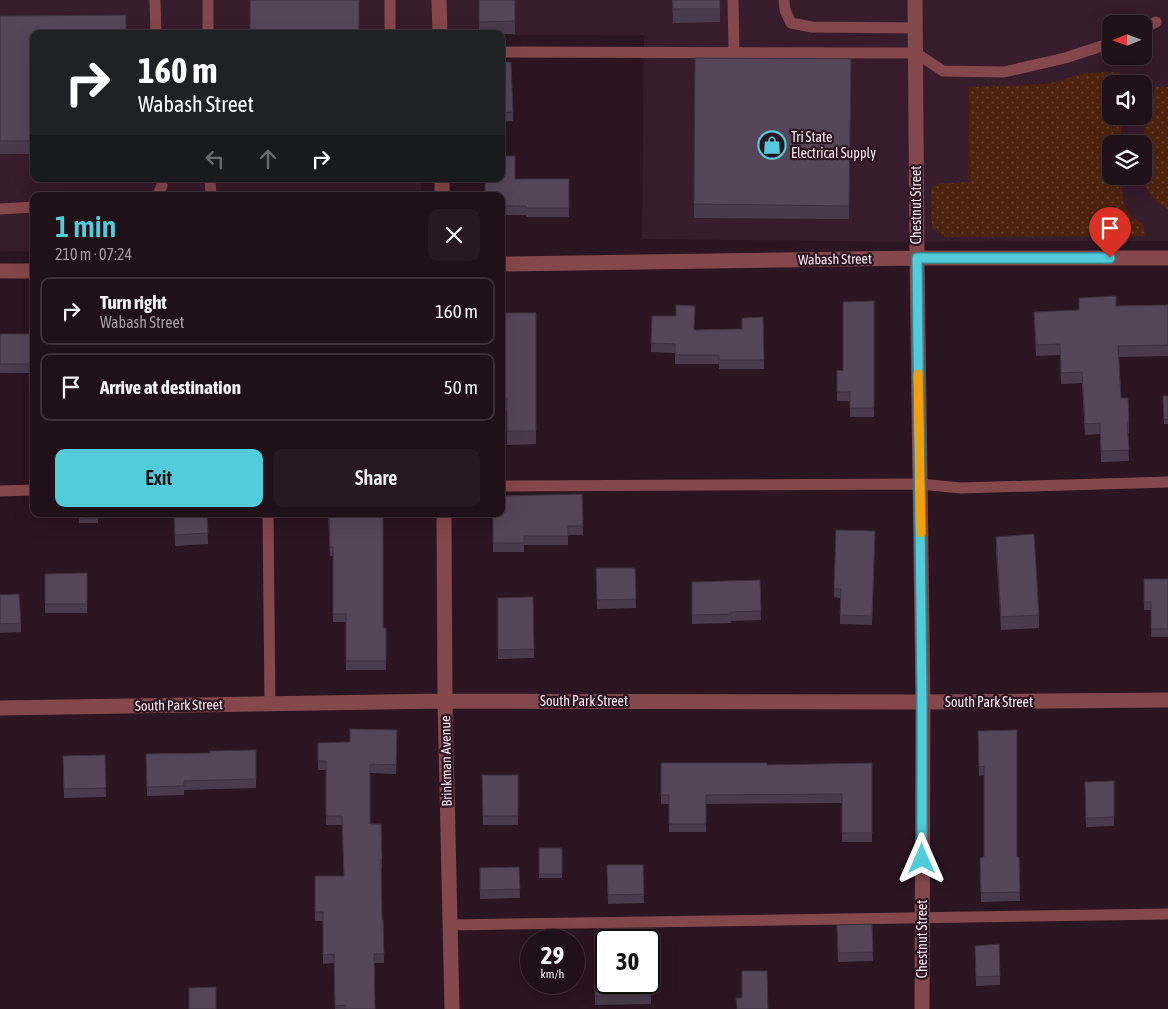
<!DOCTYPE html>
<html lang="en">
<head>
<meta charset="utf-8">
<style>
  :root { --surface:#201018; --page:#281921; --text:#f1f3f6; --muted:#a29da2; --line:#3d3037; --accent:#52cbda }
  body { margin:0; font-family:"Asap Condensed",sans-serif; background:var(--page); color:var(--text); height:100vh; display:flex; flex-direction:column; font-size:19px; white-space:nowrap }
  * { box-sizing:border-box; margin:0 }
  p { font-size:16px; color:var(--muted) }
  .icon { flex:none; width:28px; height:28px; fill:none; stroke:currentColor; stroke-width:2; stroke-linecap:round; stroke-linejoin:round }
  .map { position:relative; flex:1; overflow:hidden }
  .details { position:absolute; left:30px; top:192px; width:475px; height:325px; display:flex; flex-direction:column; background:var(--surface); border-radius:10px; box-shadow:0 5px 20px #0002,0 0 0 1px var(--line) }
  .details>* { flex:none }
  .hud { position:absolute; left:30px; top:30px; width:475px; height:152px; border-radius:10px; box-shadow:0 5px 20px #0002,0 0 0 1px var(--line); background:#202124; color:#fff; overflow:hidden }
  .needle { width:32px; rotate:269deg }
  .fabs { position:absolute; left:1102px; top:15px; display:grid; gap:10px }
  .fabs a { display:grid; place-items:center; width:50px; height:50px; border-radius:10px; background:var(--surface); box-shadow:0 5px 20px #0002,0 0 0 1px var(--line); font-size:25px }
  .speed { position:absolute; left:520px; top:929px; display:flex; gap:10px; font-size:25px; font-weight:700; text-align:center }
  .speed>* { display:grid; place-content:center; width:65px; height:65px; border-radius:50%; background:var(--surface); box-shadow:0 5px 20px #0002,0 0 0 1px var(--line); line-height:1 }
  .speed small { font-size:12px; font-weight:400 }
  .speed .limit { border:2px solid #111; border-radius:8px; background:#fff; color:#111 }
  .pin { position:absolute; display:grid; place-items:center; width:42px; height:42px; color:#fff; margin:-51px -21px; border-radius:50% 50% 50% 0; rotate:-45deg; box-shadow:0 0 5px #0007 }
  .pin .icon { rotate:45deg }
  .me { position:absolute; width:55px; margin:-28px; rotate:0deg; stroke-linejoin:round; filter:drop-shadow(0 0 4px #0008) }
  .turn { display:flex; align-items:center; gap:18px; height:105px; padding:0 25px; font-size:22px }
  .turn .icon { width:65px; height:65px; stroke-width:2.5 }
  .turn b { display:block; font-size:35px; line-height:42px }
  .lanes { display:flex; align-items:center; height:48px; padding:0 25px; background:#0003; justify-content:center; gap:25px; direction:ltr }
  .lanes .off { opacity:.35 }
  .round { display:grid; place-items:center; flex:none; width:52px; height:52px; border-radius:10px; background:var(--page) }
  .headline { display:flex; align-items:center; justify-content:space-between; height:85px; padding:0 25px }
  h1 { font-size:30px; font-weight:600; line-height:38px; color:var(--accent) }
  .primary-button { display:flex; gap:10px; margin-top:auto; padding:10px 25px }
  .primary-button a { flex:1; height:58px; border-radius:10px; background:var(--accent); color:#111; font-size:20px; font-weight:600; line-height:58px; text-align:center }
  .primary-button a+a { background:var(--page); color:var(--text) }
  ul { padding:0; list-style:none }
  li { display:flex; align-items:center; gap:15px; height:68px; margin:0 10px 8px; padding:0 15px; border:2px solid var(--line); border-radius:10px }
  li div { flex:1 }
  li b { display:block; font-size:19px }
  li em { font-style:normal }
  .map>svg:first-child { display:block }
  .built { fill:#371c2b; fill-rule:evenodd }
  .grass { fill:url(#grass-dots) }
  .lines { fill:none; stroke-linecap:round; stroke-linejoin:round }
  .lane { stroke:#84474b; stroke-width:11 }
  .street { stroke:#84474b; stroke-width:15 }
  .wall { fill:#493b4d }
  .building { fill:#554559; stroke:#3c303e }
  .route-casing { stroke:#35848e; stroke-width:12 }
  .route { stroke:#52cbda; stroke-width:9 }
  .slow { stroke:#f59e0b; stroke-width:9 }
  .labels { text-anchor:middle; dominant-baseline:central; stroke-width:4.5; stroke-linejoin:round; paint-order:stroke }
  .poi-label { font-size:14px; fill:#f9eaf1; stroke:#2a1520; text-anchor:start }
  .street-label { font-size:14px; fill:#f9eaf1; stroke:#2a1520 }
</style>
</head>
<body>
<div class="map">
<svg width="1168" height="1009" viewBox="0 0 1168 1009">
  <defs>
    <pattern id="grass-dots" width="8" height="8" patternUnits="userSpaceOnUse" patternTransform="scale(1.25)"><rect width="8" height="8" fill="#4e230d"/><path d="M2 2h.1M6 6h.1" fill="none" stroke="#684331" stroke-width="1.8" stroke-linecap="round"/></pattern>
  </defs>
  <rect width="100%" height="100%" fill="#2a1520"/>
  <path class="built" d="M0 0H1168V241L905 242 642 239 644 35 34 34V179H421V196H34V252L0 251ZM1111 24H1144V56H1111ZM1111 84H1144V116H1111ZM1111 144H1144V176H1111Z"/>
  <path class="grass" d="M1120 72V84H1111V116H1121V144H1111V176H1122C1122 199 1121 212 1143 224L1145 236 946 237 933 229 931 216V189L935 184 970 182 969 87 1048 84 1085 73Z
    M1155 87H1168V209C1154 202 1146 192 1143 176H1144V131Z"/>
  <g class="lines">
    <path class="lane" d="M155 0 156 34
      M208 0V34
      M390 0V34
      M733 0 734 52
      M784 0 785 10 791 23 812 27 916 28
      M1144 28 1156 22
      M501 52 916 53 943 71 1004 72 1065 58 1111 43
      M210 179 211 196
      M157 196 162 186V179
      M0 209 34 207
      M501 486 920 484 961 488 1168 482
      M0 491 34 490
      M268 514 270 704
      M450 925 1168 914"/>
    <path class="street" d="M439 0 440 34
      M915 0 917 258 923 702 922 1009
      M442 179V196
      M501 264 917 258H1168
      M0 271H34
      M444 514 445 701 452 1009
      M0 708 445 701 923 702 1168 700"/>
  </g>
  <path class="wall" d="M479 0H515V34H479Z
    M672 0H720V22L673 23Z
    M0 16 34 34V154H0Z
    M695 58 851 59 849 219 694 218Z
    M501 62 513 112V121L501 122Z
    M515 179H569V217H526V215H501V196Z
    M1079 298 1116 306 1168 305V356L1119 357 1121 398 1129 422V433H1128L1129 461 1101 462 1100 434 1085 435 1082 383 1061 384 1060 355 1036 356 1034 312 1079 310Z
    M874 301V417H850V401H837V370L843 371Z
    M501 313H536V444L507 445V411H501Z
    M652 316 695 330 742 329 763 317 764 369H719V364H675V353L651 352Z
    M0 334H30L31 373H0Z
    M29 375H34V424H30Z
    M1163 396H1168V424H1164Z
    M582 494 583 535H568V545H524V552H493V514Z
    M79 514H98V523H79Z
    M174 514H207L208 544 175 546Z
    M328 514 383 628H386V670H346V622H333V556H330Z
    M836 530 875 540 872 625 840 624V598L834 597Z
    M996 537 1039 615V628L1001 630 996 550Z
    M596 568H635L636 608 597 609Z
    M87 573V613H45V574Z
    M1144 579H1168V637H1151V610H1144Z
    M760 580 761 620 731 621V623L692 624V582Z
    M0 595 21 623V632L0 633Z
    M533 597 534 658 498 659V598Z
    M397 730 396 774 370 773V824L382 859V868H381L382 920H383L384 963H374L375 1009H335L334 963 323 964V921H315V876H344L342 825H326V770H318V743L350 742Z
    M978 731 1017 857H1019L1020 901 981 902 980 858 984 857V775L979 776Z
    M256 750V788L184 790V795L147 796 146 754 210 753Z
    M105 755 106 797 64 798 63 756Z
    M661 763 767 765 872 763V842H842V803L706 804V832H669V804H661Z
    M482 775H518V825H483Z
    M1085 782 1114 817V826L1086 827Z
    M539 848H562V878H539Z
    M607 865H643L644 903 608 904Z
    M519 867 520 898 480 899V868Z
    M872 924 873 961 838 962 837 925Z
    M975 946 1000 976V985L976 986Z
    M651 950V1004L595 1005V951Z"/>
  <path class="building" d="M250 0H359V34H250Z
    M479 0H515V21L479 22Z
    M673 0H720V9H673Z
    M126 15V34H34V141H0V16Z
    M695 58 851 59 849 206 694 204Z
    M501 62H511L513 112 501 113Z
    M501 156H515V179H569V208H526V206H501V196H485V179H501Z
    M1116 296V306L1168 305V345L1118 346 1121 398H1128L1129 422H1127L1129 450 1101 451 1100 423 1085 424 1082 372 1061 373 1060 344 1036 345 1034 312 1079 310V298Z
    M874 301V408H850V392H837V370L843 371V302Z
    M676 305 695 306 694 330 742 329V318L763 317 764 360H719V355H675V344L651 343 652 316H676Z
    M501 313H536V431H507V398H501Z
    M0 334H30L31 364H0Z
    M29 375H34V415H30Z
    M1163 396H1168V419L1164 420Z
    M582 494 583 526H568V536H524V543H493V514H501V496Z
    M79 514H98V518L79 519Z
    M174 514H207L208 533 175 535Z
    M329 514H383V628H386V661H346V614H333V547H330Z
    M836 530 875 531 872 616 840 615 841 589H834Z
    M1034 534 1039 615 1001 617 996 537Z
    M596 568H635L636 599 597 600Z
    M87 573V604H45V574Z
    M1144 579H1168V629H1151V602H1144Z
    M760 580 761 611 731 612V614L692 615V582Z
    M19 594 21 623 0 624V595Z
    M533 597 534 649 498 650V598Z
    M350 729 397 730 396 765 370 764V824H381L382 859H381L382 920H383L384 954H374L375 1009H345V1005L335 1006 334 954 323 955V912H315V876H344L342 816H326V761H318V743L350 742Z
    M1017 730V857H1019L1020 892 981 893 980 858 984 857V766L979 767 978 731Z
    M256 750V779L184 781V786L147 787 146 754 210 753V751Z
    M105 755 106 788 64 789 63 756Z
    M661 763H767V765L872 763V833H842V794L706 795V824H669V795H661Z
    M482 775H518V816H483Z
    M1114 781V817L1086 818 1085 782Z
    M539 848H562V874H539Z
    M607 865H643L644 894 608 895Z
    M519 867 520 889 480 890V868Z
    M872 924 873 952 838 953 837 925Z
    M999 944 1000 976 976 977 975 946Z
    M649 950H651V996H595V951H606V982H649Z
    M742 971H767L768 1009H737L736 998H742Z
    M216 987V1009H189V988Z"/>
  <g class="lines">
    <g class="route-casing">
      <path id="route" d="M922 859V702L917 258H1110"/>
    </g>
    <use href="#route" class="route"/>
    <path class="slow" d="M918 374 921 533"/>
  </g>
  <defs>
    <g id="shop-ring" transform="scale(1.4375)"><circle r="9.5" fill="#2a1520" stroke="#52cbda" stroke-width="1.5"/><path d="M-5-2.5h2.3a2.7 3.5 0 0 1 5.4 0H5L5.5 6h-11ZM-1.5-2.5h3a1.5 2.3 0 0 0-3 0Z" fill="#52cbda"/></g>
  </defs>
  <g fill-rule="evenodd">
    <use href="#shop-ring" x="772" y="145"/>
  </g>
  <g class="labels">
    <g class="poi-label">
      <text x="791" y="137">Tri State<tspan x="791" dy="16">Electrical Supply</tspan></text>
    </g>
    <g class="street-label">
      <text transform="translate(916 205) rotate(-90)">Chestnut Street</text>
      <text transform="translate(835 259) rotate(-1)">Wabash Street</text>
      <text x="584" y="701">South Park Street</text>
      <text x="989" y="702">South Park Street</text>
      <text transform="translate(179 705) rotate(-1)">South Park Street</text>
      <text transform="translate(446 761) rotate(-91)">Brinkman Avenue</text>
      <text transform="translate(922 939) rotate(-90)">Chestnut Street</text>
    </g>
  </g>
</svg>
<div class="fabs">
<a><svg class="needle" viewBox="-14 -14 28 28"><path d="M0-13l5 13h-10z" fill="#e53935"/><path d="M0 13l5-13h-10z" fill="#a29da2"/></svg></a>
<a><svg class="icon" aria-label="sound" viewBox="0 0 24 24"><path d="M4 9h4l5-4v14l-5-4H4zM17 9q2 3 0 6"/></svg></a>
<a><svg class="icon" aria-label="layers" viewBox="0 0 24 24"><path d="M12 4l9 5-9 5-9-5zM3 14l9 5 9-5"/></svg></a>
</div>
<div class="speed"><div>29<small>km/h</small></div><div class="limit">30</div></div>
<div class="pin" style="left:1110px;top:258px;background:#d93025"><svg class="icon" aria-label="arrive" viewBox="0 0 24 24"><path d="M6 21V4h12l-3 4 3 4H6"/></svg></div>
<svg class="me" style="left:922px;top:859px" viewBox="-20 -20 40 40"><path d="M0-17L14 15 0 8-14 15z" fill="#52cbda" stroke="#fff" stroke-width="4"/></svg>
<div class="hud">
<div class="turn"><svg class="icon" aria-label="right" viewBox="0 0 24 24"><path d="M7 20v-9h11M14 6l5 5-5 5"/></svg><div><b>160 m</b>Wabash Street</div></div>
<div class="lanes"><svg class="icon off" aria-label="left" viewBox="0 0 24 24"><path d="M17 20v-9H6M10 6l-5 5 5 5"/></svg><svg class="icon off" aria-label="ahead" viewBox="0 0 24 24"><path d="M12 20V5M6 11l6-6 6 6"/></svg><svg class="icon" aria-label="right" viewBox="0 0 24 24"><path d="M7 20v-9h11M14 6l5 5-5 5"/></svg></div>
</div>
<section class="details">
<div class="headline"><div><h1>1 min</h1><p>210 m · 07:24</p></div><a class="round"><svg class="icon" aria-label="close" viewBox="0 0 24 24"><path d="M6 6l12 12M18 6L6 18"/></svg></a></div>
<ul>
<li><svg class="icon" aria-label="right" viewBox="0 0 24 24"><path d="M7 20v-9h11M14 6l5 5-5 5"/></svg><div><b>Turn right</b><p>Wabash Street</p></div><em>160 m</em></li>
<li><svg class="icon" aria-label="arrive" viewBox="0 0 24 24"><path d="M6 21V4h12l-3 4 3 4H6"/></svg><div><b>Arrive at destination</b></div><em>50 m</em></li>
</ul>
<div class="primary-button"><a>Exit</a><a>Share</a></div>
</section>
</div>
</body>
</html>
